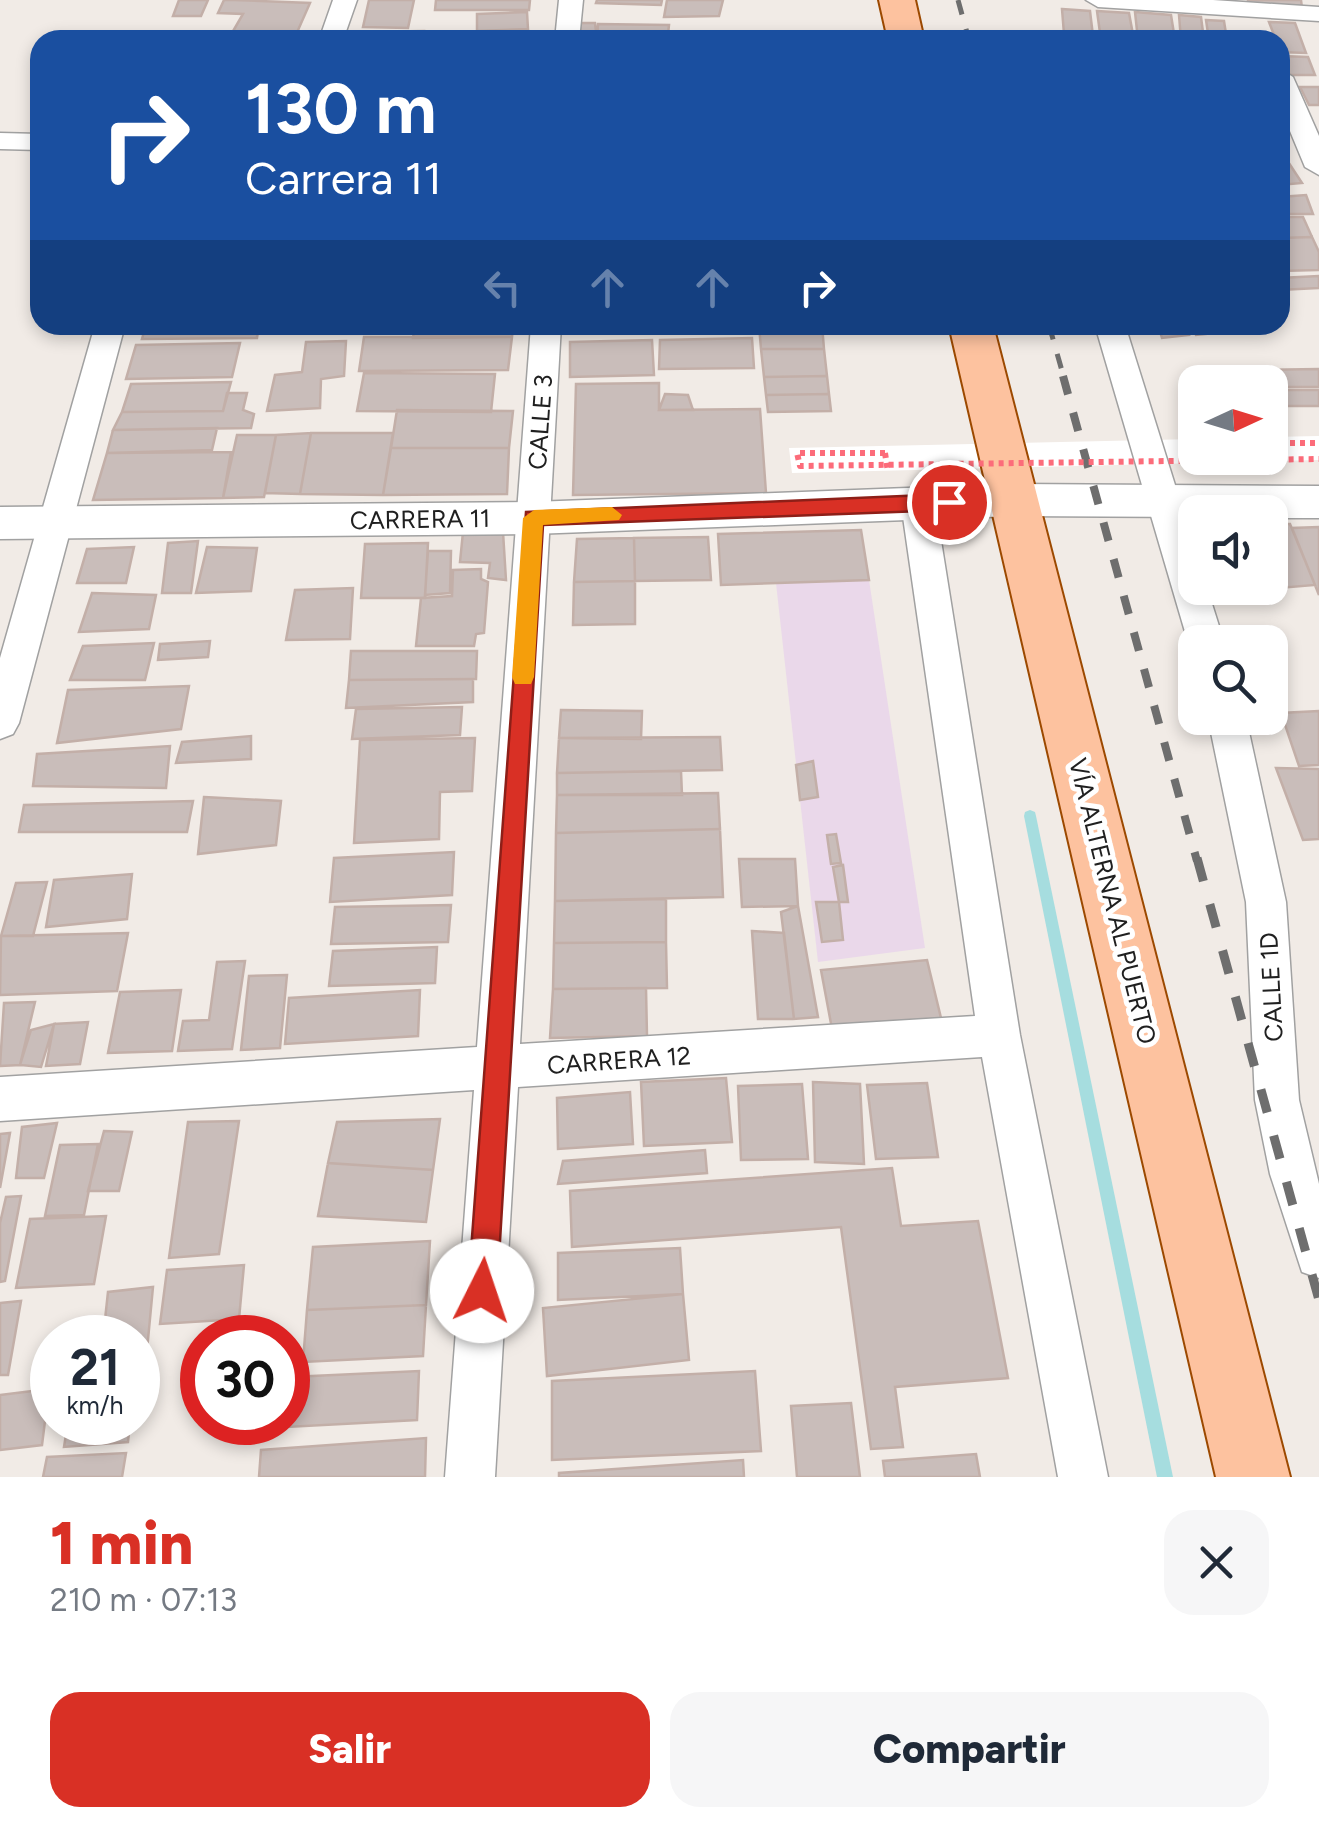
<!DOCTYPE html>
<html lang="es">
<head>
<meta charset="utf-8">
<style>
  :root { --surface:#fff; --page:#f6f6f7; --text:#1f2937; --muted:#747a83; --accent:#d93025 }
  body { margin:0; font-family:Figtree,sans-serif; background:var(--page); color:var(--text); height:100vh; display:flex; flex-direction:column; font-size:38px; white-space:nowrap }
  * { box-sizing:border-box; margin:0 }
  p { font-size:32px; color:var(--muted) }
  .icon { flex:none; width:55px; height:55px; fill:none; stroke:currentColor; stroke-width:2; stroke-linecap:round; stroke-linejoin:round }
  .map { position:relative; height:1477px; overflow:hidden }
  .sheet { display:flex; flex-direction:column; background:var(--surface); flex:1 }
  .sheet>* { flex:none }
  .guide { position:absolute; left:30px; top:30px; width:1260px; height:305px; border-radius:30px; box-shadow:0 5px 15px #0003; background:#1a4fa0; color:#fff; overflow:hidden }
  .needle { width:65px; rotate:86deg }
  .tools { position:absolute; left:1178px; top:365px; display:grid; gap:20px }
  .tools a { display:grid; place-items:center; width:110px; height:110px; border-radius:20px; background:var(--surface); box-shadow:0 5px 15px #0003; font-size:50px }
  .speed { position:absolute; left:30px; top:1315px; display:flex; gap:20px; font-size:50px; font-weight:700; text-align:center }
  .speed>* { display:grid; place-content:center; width:130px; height:130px; border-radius:50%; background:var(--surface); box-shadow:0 5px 15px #0003; line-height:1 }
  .speed small { font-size:25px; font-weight:400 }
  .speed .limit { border:15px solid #d22; background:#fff; color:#111 }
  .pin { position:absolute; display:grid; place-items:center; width:85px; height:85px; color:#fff; margin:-42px; border:5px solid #fff; border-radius:50%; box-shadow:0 2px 10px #0007 }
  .me { position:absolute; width:110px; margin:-55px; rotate:4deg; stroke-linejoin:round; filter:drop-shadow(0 0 8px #0008) }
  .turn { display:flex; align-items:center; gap:35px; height:210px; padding:0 50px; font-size:45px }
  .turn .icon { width:130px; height:130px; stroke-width:2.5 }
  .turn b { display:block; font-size:70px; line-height:85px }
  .lanes { display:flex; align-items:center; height:95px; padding:0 50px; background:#0003; justify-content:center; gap:50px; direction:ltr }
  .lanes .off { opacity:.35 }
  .round { display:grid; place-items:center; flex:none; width:105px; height:105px; border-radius:30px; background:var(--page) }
  .overview { display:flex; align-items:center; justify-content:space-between; height:170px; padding:0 50px }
  h1 { font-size:60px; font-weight:800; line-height:75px; color:var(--accent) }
  .cta { display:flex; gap:20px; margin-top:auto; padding:20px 50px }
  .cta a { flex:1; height:115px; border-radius:30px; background:var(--accent); color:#fff; font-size:40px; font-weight:800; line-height:115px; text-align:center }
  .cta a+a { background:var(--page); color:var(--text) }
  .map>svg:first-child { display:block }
  .industrial { fill:#ead8ea }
  .pier { fill:#fff }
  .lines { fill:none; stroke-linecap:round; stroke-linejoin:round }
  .stream { fill:#a6dddf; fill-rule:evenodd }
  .building { fill:#c9bdba; stroke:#c3afa8; stroke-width:2.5 }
  .minor-casing { stroke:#a1a1a1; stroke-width:3 }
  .tertiary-casing { stroke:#a1a1a1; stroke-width:3 }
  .primary-casing { stroke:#9c4900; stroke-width:4 }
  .path { stroke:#fc6c7a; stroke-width:6; stroke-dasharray:5 5; stroke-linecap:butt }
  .minor { fill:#fff; fill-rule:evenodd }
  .tertiary { fill:#fff; fill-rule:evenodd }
  .primary { fill:#fdc29f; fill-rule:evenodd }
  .rail-far2 { stroke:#6e6e6e; stroke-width:5; stroke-dasharray:15 15; stroke-linecap:butt }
  .rail-far1 { stroke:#6e6e6e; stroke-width:8; stroke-dasharray:19 19; stroke-linecap:butt }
  .rail { stroke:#6e6e6e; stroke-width:9; stroke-dasharray:24 24; stroke-linecap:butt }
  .path-bridge { stroke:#fc6c7a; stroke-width:6; stroke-dasharray:5 5; stroke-linecap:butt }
  .route { fill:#d93025; stroke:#8d1f18; stroke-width:2.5 }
  .slow { fill:#f59e0b }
  .labels { text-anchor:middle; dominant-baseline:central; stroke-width:10; stroke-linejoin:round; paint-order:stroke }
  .street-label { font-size:25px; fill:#202020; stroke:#fff }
</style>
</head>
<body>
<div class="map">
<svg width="1319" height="1477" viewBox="0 0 1319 1477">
  <rect width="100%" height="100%" fill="#f1ebe6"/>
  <path class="industrial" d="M869 580 925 948 818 962 776 583Z"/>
  <path class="pier" d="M1319 436V460L792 473 789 448 1195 439V458H1270V437Z"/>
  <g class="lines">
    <path class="stream" d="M1030 810 1035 812 1036 816 1173 1477H1157L1024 816 1025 812Z"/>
  </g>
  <path class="building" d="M179 0H208L201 16H173Z
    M224 0H234L310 3 295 37 232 33 243 14 218 13Z
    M369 0H414L408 28 363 27Z
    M436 0H530L529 10H435Z
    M597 0H662L661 5 596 3Z
    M667 0H723L719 16 664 17Z
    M1248 0H1301L1302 8 1248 3Z
    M1062 9 1090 11 1093 36 1064 34Z
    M1097 11 1129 13 1134 40H1101Z
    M527 12 528 29 477 31V14Z
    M1135 12 1171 15 1175 40H1138Z
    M1179 15 1201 17 1204 40H1181Z
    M1206 20 1224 21 1227 40H1209Z
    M1269 22 1295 23 1306 53 1280 52V40H1276Z
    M580 23H595L597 40H580Z
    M598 24 669 25 668 34H678V40H597Z
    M424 31 423 39 359 40 361 32Z
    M1281 56 1308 57 1315 75H1288Z
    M1300 87H1319V105H1309Z
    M1280 151H1281L1302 183 1280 185Z
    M1306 195 1313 214H1280V197Z
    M1280 217H1303L1312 237 1280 238Z
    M1312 237 1319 252V270L1280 271V238Z
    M1319 276V288L1280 290V278Z
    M146 325H259L257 338 142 339Z
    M415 325H513L512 337 413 338Z
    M574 325H693V332L574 331Z
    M759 325H822L824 349H761Z
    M1158 325H1186L1189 335 1162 338Z
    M1192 325H1233L1236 331 1196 335Z
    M364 337H512L508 370 359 371Z
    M752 338 754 368 659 369 660 340Z
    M652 340 654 375 570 377V342Z
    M346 341 344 376 321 379 320 408 267 411 275 375 302 372 306 342Z
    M240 343 232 377 126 379 136 345Z
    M761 349H824L827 376 764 377Z
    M1319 369V387H1270V382H1263L1260 370Z
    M364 373 495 374 491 412 357 411Z
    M827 376 829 394 766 395 764 377Z
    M231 382 223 411 122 412 131 384Z
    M659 383V410L760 409 766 493 573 495 576 384Z
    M1270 390H1319V406H1270Z
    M227 393H247L243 410 254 414 251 428 113 430 122 412 223 411Z
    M665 394 688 395 693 410H659Z
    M829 394 831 411 768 412 766 395Z
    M397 410 513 411 509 448H391Z
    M217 428 212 450 107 453 113 430Z
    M311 433 300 494 265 493 276 435Z
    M311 433H393L383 495 300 494Z
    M237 435H276L264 497 223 498Z
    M391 448H509L507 494 383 495Z
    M231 452 223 498 93 500 107 453Z
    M1270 524H1290L1315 585 1279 588 1270 565Z
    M1319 527V595L1292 528Z
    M861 530 869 580 721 585 718 534Z
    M463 532H503L506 580 488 578 490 563 460 562Z
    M708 537 711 580 635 581 634 538Z
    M634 538 635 581 574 582 577 539Z
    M198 541 191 593H162L168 543Z
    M428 543 425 598H361L365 544Z
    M134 547 126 583H77L87 549Z
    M207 547 257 548 251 591 196 593Z
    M428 551H451L450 593 425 595Z
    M481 569V579L488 582 484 633 476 634 474 646H416L421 598 452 596 453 570Z
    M635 581V624L573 625 574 582Z
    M353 588 350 639 286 640 295 590Z
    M92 593 156 595 149 629 79 632Z
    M210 641 208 657 158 660 160 644Z
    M154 643 145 680H70L83 646Z
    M351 651H477L476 679 349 680Z
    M473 679V702L346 708 349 680Z
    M189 686 181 729 57 743 68 690Z
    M462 707 460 735 352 739 356 709Z
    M561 710 642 711 641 739 559 738Z
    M1319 711V765L1299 766 1281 713Z
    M251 736V759L176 763 182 742Z
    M720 737 722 770 557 773 559 738Z
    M475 738 472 791 440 792 439 839 354 843 360 740Z
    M170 746 166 788 33 786 37 754Z
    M813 761 818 797 800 800 796 765Z
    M1276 768 1319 769V839L1303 840Z
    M681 771 682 795H557V773Z
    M718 793 720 829 556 833 557 795Z
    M204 797 281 801 276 845 198 854Z
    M193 801 187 832H19L24 805Z
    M720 829 723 897 555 901 556 833Z
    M836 834 841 863 831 864 827 835Z
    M454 852 452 895 330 902 334 858Z
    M739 859H795L798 906 742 907Z
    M843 865 848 902H839L833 867Z
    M132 874 127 919 46 927 54 880Z
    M47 882 33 936H1L16 883Z
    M666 899V942L554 943 555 901Z
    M816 902H839L843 940 822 942Z
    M451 905 448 942 331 944 335 907Z
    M798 906 818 1017 794 1019 781 912Z
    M752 931 784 933 794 1019H758Z
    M128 933 117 991 0 995 1 936Z
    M666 942 667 988 553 989 554 943Z
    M437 947 435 983 329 986 333 951Z
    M927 960 941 1018 832 1029 821 970Z
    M245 961 232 1049 178 1051 183 1021 209 1020 217 962Z
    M287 975 280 1048 241 1050 249 976Z
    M646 988 647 1036 550 1038 553 989Z
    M181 990 172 1051 108 1053 120 992Z
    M420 990 418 1036 285 1044 289 998Z
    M35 1002 20 1065 0 1066 4 1003Z
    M88 1022 80 1064 46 1066 54 1024Z
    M54 1024 41 1067 20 1065 31 1030Z
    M726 1078 732 1142 644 1146 641 1082Z
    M813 1082 860 1084 864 1164 815 1162Z
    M927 1083 938 1157 876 1159 867 1085Z
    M802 1084 808 1159 741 1160 738 1086Z
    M630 1092 633 1144 558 1149 557 1098Z
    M440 1119 433 1170 328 1163 337 1122Z
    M239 1121 219 1254 169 1258 188 1122Z
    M57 1123 44 1178H16L22 1127Z
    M104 1131 132 1132 119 1191H88Z
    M10 1133 0 1188V1134Z
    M98 1144 84 1215 45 1216 60 1145Z
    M705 1150 707 1173 558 1184 563 1161Z
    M328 1163 433 1170 426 1222 318 1216Z
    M892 1168 901 1226 978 1221 1008 1378 895 1387 903 1447 871 1449 841 1227 572 1247 570 1191Z
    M21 1196 5 1281 0 1282V1223L6 1197Z
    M106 1216 94 1284 16 1288 30 1219Z
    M430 1241 426 1305 307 1310 313 1247Z
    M680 1248 683 1294 558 1300V1253Z
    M244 1265 239 1319 160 1324 167 1270Z
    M153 1287 144 1382H138V1338H103L108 1292Z
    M683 1294 689 1360 547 1376 543 1308Z
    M21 1301 8 1375H0V1303Z
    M426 1305 423 1356 303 1362 307 1310Z
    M419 1371 417 1420 287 1427 291 1377Z
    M755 1371 761 1451 552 1460V1381Z
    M49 1389 42 1445 0 1450V1395Z
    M851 1403 860 1477H797L791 1406Z
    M68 1422H130L128 1442 64 1447Z
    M426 1438 425 1477H259L261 1450Z
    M126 1453 122 1477H43L47 1457Z
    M976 1454 980 1477H885L883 1461Z
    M743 1460 744 1477H559V1473Z"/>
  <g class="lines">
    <g class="minor-casing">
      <path id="minor" d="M333 0H357L343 40H319Z
        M559 0H583L579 40H555Z
        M1086 0H1213L1319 7V21L1098 7Z
        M1280 69 1293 77 1319 136V175L1305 167 1280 107Z
        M0 133 40 134V150L0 149Z
        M95 325H125L19 723 13 734 0 739V658Z
        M531 325H561L520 1044 975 1016 901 503 906 494 918 490 930 494 935 503 1020 1035 1108 1477H1058L982 1057 518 1087 495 1477H445L474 1090 0 1121V1077L477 1047Z
        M1095 325H1125L1195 549V588H1207L1224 642H1195V653L1188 642Z
        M1208 718H1246L1286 902 1299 1100 1319 1184V1278L1302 1272 1270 1174 1255 1100 1246 902Z"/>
    </g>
    <g class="tertiary-casing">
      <path id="tertiary" d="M1013 484 1319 486V518H1270V512H1195V517L1013 516 533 534 0 539V507L533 502Z"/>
    </g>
    <g class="primary-casing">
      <path id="primary" d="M879 0H915L924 40H888Z
        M949 325H993L1290 1477H1216Z"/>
    </g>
    <path class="path" d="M1270 443H1319
      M885 453 888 472"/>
    <use href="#minor" class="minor"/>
    <use href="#tertiary" class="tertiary"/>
    <use href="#primary" class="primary"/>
    <path class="rail-far2" d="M958 0 969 40
      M1049 325 1064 378"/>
    <path class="rail-far1" d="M1063 376 1197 861"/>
    <path class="rail" d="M1197 858 1319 1300"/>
    <path class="path-bridge" d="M885 453H797L800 466 1319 459"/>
  </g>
  <path class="route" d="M949 494 959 502 949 510 543 525 497 1291 493 1301 482 1305 472 1301 468 1291 526 512Z"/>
  <path class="slow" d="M612 507 622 515 619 520 543 525 534 677 531 684H515L512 677 523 518 534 510Z"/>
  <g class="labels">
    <g class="street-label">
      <text transform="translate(540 422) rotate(-86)">CALLE 3</text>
      <text transform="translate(420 519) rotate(-1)">CARRERA 11</text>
      <text transform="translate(1113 901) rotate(76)">VÍA ALTERNA AL PUERTO</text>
      <text transform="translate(1271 987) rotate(-93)">CALLE 1D</text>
      <text transform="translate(619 1060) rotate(-4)">CARRERA 12</text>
    </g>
  </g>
</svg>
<div class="tools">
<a><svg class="needle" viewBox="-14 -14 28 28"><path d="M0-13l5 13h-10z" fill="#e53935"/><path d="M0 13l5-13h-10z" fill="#747a83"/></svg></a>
<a><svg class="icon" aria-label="sound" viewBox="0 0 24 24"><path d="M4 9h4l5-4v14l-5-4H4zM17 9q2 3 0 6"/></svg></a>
<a><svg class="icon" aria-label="search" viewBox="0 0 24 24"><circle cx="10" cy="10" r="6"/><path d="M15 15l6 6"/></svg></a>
</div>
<div class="speed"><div>21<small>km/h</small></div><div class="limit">30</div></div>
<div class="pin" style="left:949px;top:502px;background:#d93025"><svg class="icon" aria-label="arrive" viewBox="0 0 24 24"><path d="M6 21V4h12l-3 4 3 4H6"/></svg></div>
<svg class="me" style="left:482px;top:1291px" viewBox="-20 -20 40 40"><circle r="19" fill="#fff"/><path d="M0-13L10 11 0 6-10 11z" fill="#d93025"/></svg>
<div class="guide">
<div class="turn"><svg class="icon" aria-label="right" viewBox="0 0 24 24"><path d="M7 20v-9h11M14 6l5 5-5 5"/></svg><div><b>130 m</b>Carrera 11</div></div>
<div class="lanes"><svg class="icon off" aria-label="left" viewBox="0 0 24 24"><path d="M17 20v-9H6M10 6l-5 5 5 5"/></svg><svg class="icon off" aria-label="ahead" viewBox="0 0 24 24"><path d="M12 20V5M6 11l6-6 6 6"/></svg><svg class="icon off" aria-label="ahead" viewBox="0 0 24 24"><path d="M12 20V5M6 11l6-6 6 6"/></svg><svg class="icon" aria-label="right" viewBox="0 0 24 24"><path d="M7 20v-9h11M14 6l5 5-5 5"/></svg></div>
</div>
</div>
<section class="sheet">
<div class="overview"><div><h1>1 min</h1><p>210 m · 07:13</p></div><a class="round"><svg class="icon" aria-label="close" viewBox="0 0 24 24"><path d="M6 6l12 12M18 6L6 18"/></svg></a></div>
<div class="cta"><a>Salir</a><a>Compartir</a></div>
</section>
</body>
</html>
